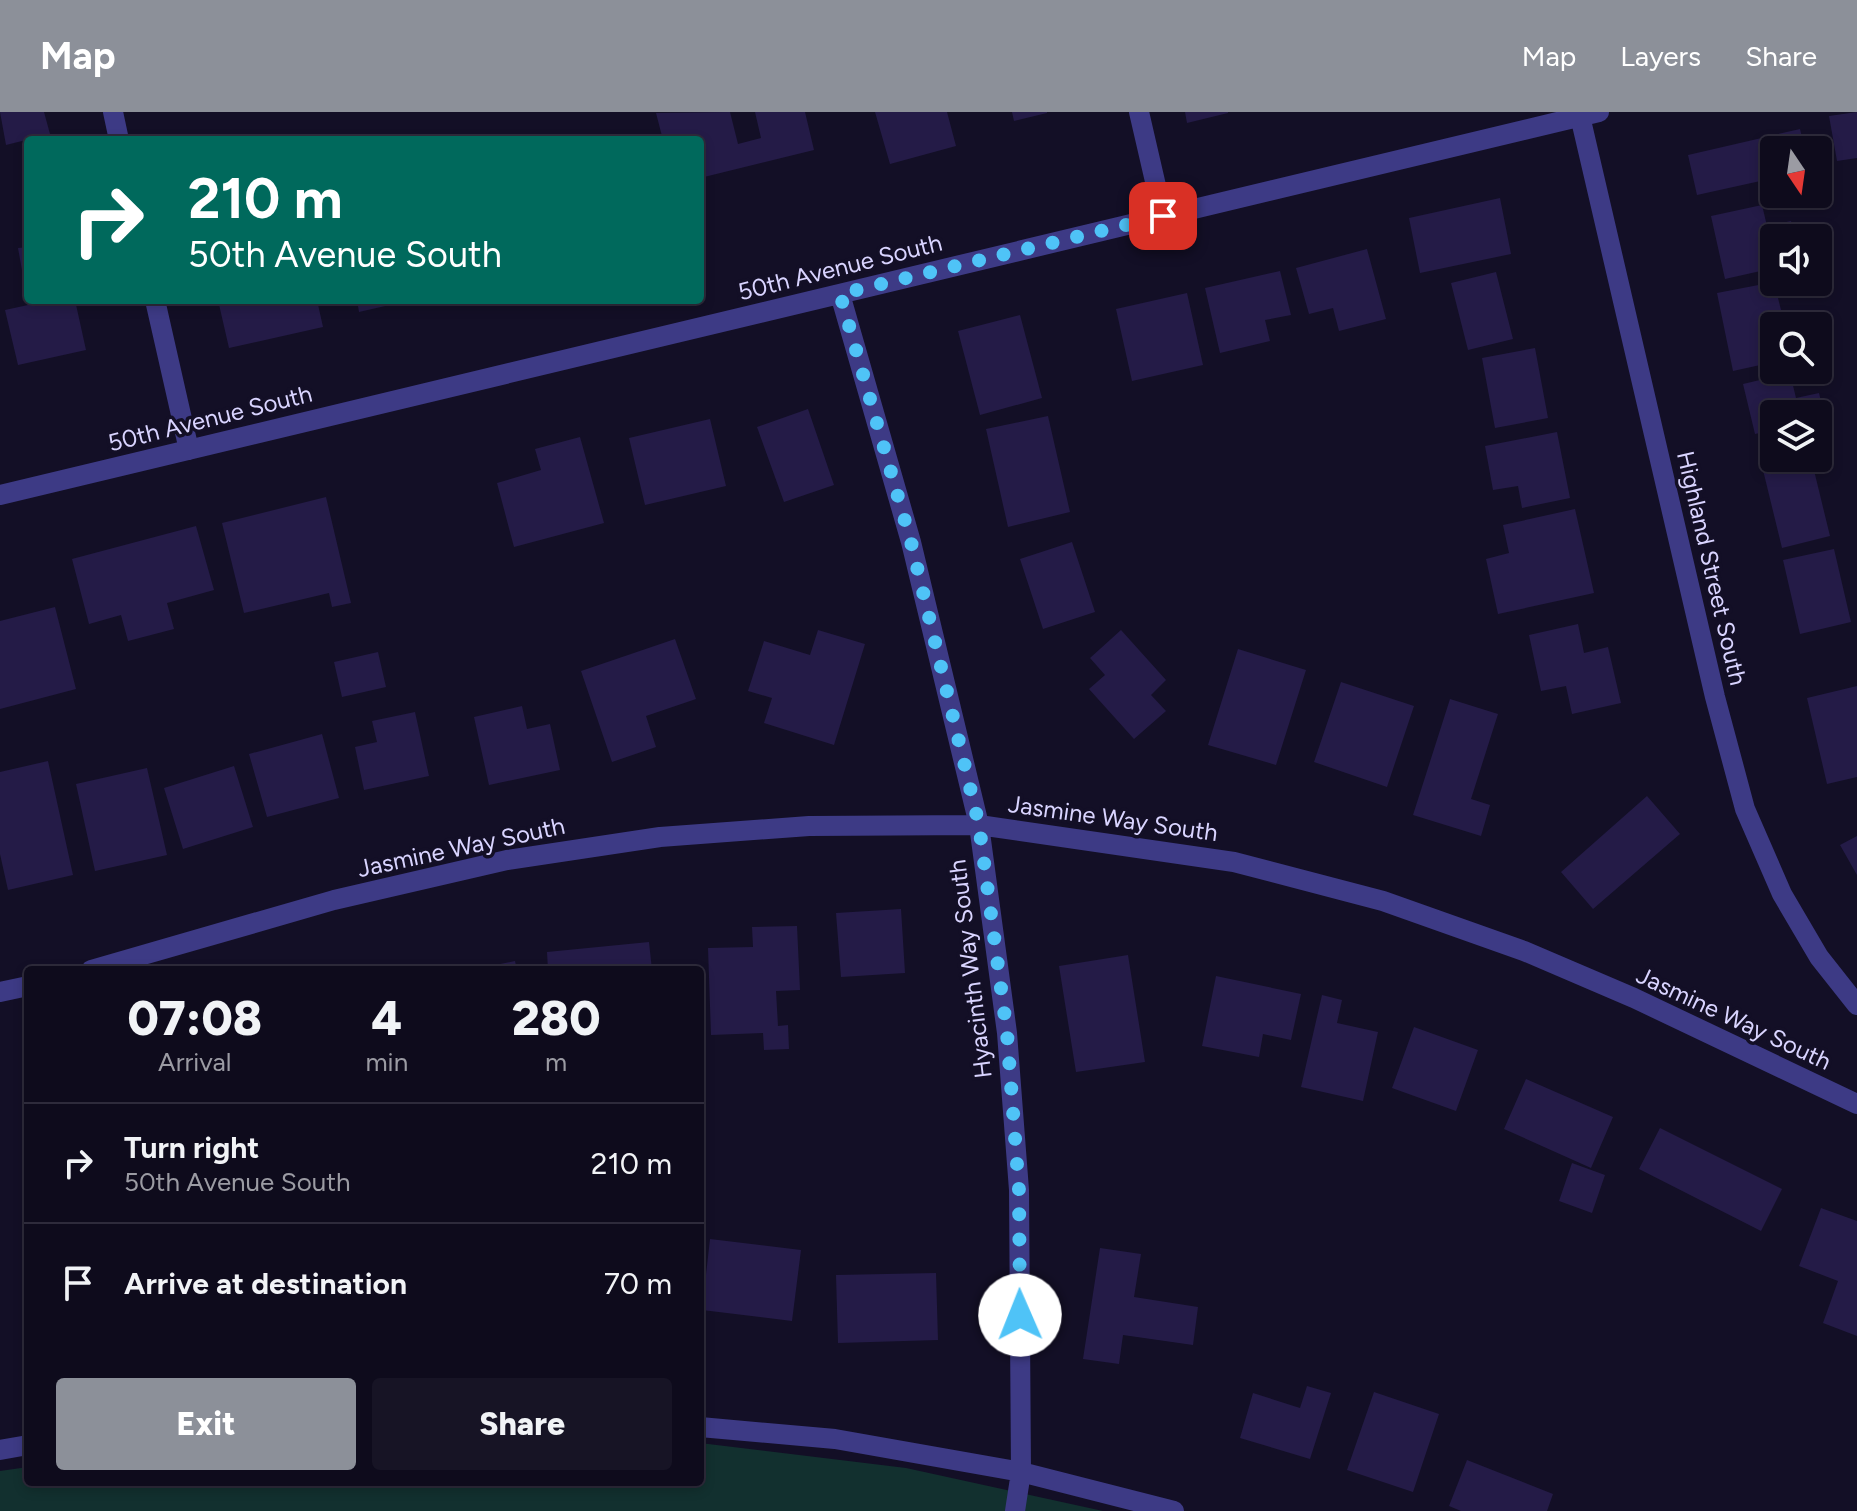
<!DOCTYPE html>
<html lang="en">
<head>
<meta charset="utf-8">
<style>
  :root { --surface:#0e0b1c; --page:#171425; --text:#f1f3f6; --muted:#9b9ba3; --line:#2e2b3b; --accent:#8c9099 }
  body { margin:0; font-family:Figtree,sans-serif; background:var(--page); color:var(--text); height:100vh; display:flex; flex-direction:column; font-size:30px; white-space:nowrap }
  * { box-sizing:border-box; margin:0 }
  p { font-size:26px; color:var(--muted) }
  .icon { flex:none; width:44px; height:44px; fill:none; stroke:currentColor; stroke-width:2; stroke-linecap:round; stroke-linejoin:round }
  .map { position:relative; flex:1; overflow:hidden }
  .side { position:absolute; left:24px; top:854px; width:680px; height:520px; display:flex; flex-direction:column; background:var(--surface); border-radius:8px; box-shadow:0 4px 12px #0003,0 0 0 2px var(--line) }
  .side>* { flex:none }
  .hud { position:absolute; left:24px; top:24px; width:680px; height:168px; border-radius:8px; box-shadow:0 4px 12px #0003,0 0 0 2px var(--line); background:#00695c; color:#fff; overflow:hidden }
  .needle { width:52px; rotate:167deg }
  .fabs { position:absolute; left:1760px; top:24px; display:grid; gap:16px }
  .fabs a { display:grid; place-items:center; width:72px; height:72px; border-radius:8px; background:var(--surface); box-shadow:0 4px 12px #0003,0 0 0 2px var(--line); font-size:40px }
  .pin { position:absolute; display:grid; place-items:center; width:68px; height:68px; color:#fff; margin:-34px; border-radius:16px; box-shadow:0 4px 12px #0006 }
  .me { position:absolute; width:88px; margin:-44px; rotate:359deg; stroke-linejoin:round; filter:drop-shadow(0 0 6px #0008) }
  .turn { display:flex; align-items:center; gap:28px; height:168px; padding:0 32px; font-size:36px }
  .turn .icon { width:104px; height:104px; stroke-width:2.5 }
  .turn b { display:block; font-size:56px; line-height:68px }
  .eta { display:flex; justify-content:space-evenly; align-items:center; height:136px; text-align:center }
  .eta b { font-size:48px; font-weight:800; line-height:56px }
  .cta { display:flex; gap:16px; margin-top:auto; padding:16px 32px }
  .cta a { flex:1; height:92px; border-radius:8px; background:var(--accent); color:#fff; font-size:32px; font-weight:800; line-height:92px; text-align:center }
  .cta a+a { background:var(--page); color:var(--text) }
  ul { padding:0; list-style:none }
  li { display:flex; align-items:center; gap:24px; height:120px; padding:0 32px; border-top:2px solid var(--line) }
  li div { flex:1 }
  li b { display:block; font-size:30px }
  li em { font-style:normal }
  header { display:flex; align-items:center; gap:48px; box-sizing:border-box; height:112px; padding:0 40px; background:var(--accent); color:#fff }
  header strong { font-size:38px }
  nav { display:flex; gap:44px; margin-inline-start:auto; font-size:28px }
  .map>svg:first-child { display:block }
  .green { fill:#12302f }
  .building { fill:#241b47 }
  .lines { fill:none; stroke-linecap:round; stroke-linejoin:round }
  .minor { stroke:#3d3a85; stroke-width:20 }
  .route { stroke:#4fc3f7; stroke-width:14; stroke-dasharray:0 25.2 }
  .labels { text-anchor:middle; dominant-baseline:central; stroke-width:7; stroke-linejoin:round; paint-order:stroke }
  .street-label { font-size:24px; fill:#d9d4ff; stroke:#130f26 }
</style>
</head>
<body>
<header>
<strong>Map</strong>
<nav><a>Map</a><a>Layers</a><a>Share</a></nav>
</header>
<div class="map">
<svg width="1857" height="1399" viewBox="0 0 1857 1399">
  <rect width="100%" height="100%" fill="#130f26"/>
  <path class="green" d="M700 1331 906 1356 1103 1399H0V1359L28 1355V1370H700Z"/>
  <path class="building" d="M0 0H44L50 22 6 33Z
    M730 0 738 32 761 26 755 0H805L814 38 700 66V28H663L656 1Z
    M875 0H947L956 34 890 52Z
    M1012 0H1047V1L1014 9Z
    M1185 0H1228V1L1187 11Z
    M1857 0V46L1837 49 1829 4Z
    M1800 17 1805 38H1774V66L1697 83 1688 43Z
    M1500 86 1511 142 1420 161 1409 106Z
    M1762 93 1767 114 1791 109 1795 126H1774V156L1725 167 1711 104Z
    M28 135V174L25 175 18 136Z
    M1367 137 1386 207 1339 219 1333 196 1309 202 1296 156Z
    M1280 159 1291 203 1265 208 1270 229 1220 241 1205 176Z
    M1496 160 1513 227 1468 238 1451 171Z
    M1774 170 1785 214H1774V250L1733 259 1717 181Z
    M1187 181 1203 253 1132 269 1116 197Z
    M51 188H75L86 238 18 253 5 198Z
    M218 188H317L323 215 229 236Z
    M357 188H407V189L359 200Z
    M1020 203 1042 286 980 303 958 219Z
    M1535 236 1548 306 1495 316 1482 246Z
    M1790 261 1796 286 1819 281 1831 330 1818 334V302H1774V318L1755 322 1743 272Z
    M808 297 834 373 784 390 757 315Z
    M1048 304 1070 400 1008 415 986 317Z
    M710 307 726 374 645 393 629 326Z
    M1557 320 1570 386 1522 396 1518 374 1493 378 1485 334Z
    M580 325 604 411 514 435 497 371 541 358 535 337Z
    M1811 346 1830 424 1782 436 1763 358Z
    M326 385 351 491 332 495 329 481 244 501 222 411Z
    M1575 397 1594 481 1498 502 1486 447 1509 441 1503 413Z
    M196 414 214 478 167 491 174 517 128 529 121 503 89 512 72 447Z
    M1072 430 1095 500 1043 517 1020 447Z
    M1834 437 1851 510 1800 522 1783 448Z
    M55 495 76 577 0 597V509Z
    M1578 512 1584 541 1608 535 1621 591 1572 602 1566 574 1541 579 1529 523Z
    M818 518 865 532 834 633 764 611 772 586 748 579 764 529 810 543Z
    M1121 518 1166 568 1151 583 1166 599 1134 627 1089 577 1105 563 1090 546Z
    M675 527 696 587 646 604 656 635 612 650 581 559Z
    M1238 537 1306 558 1276 653 1208 633Z
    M378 540 386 575 342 585 334 550Z
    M1341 570 1414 594 1387 675 1314 650Z
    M1857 574V665L1827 672 1807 586Z
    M1450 587 1498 602 1471 687 1490 693 1481 724 1413 703Z
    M522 594 527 617 550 612 560 658 489 673 474 605Z
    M415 600 429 664 364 678 355 635 377 630 372 609Z
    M322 622 339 686 267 705 249 642Z
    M48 649 73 763 8 778 0 742V660Z
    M234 654 253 715 183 737 164 676Z
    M147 656 167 743 95 759 76 672Z
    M1647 684 1680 722 1593 797 1561 760Z
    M1857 724V763L1840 733Z
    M901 797 905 861 841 865 836 801Z
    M797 814 800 878 776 879 778 914 788 913 789 937 764 938 763 921 711 923 708 836 753 835 752 815Z
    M649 830 652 858H548L547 840Z
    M1128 843 1145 950 1076 960 1059 854Z
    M515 849 517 858H477L476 857Z
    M1216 864 1301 882 1291 928 1263 922 1259 945 1202 934Z
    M1322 883 1342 888 1337 911 1378 920 1363 989 1301 975Z
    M1414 915 1478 938 1456 999 1392 976Z
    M1526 967 1613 1005 1591 1056 1504 1017Z
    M1660 1016 1782 1077 1761 1119 1639 1057Z
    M1572 1051 1605 1063 1592 1101 1559 1089Z
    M1821 1096 1857 1109V1224L1823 1211 1838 1169 1799 1154Z
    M710 1127 801 1138 792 1209 702 1198Z
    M1100 1136 1141 1142 1134 1185 1198 1195 1193 1233 1123 1223 1119 1252 1083 1247Z
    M936 1161 938 1228 838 1231 836 1163Z
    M1307 1274 1331 1281 1310 1347 1240 1326 1253 1281 1300 1296Z
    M1374 1280 1439 1302 1413 1380 1347 1358Z
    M1467 1348 1553 1382 1547 1399H1461L1449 1394Z"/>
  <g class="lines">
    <path class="minor" d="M113 0 119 28
      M1139 0 1163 104
      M1580 4 1715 585 1745 697 1782 782 1819 845 1857 893
      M840 182 911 430 979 713 1007 921 1019 1078 1021 1360 1015 1399
      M155 188 189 338
      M0 383 1599 0
      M91 858 334 788 507 748 660 725 809 714 979 713 1234 750 1383 789 1524 839 1634 886 1857 992
      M0 880 28 874
      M700 1315 835 1327 1021 1360 1174 1399
      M0 1338 28 1333"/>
  </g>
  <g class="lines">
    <path class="route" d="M1020 1203 1019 1078 1007 921 979 713 911 430 840 182 1163 104"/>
  </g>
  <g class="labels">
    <g class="street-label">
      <text transform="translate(840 155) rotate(-14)">50th Avenue South</text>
      <text transform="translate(210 306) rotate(-14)">50th Avenue South</text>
      <text transform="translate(1712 456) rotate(77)">Highland Street South</text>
      <text transform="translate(1113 706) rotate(8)">Jasmine Way South</text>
      <text transform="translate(461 735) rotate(-12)">Jasmine Way South</text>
      <text transform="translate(970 857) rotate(-97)">Hyacinth Way South</text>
      <text transform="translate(1734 906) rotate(25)">Jasmine Way South</text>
    </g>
  </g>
</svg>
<div class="fabs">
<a><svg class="needle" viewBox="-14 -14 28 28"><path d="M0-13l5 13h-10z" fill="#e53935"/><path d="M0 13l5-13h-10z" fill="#9b9ba3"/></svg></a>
<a><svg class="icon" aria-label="sound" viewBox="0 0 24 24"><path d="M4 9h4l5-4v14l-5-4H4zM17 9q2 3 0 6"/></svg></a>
<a><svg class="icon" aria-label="search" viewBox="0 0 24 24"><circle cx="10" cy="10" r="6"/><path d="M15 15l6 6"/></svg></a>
<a><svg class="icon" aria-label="layers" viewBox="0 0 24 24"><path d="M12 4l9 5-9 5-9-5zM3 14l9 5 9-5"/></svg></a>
</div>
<div class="pin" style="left:1163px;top:104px;background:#d93025"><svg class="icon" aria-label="arrive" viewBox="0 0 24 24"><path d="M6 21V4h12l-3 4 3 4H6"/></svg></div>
<svg class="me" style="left:1020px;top:1203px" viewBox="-20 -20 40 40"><circle r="19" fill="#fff"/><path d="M0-13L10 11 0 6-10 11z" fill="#4fc3f7"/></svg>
<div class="hud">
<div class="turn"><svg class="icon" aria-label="right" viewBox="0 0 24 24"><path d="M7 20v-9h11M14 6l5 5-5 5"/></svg><div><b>210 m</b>50th Avenue South</div></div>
</div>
<section class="side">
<div class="eta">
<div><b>07:08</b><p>Arrival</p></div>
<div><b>4</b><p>min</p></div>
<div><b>280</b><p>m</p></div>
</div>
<ul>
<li><svg class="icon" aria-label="right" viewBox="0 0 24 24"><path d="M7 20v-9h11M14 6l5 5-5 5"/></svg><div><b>Turn right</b><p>50th Avenue South</p></div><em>210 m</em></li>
<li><svg class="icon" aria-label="arrive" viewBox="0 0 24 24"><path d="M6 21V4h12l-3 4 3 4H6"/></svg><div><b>Arrive at destination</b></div><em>70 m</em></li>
</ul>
<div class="cta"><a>Exit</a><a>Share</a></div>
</section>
</div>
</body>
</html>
